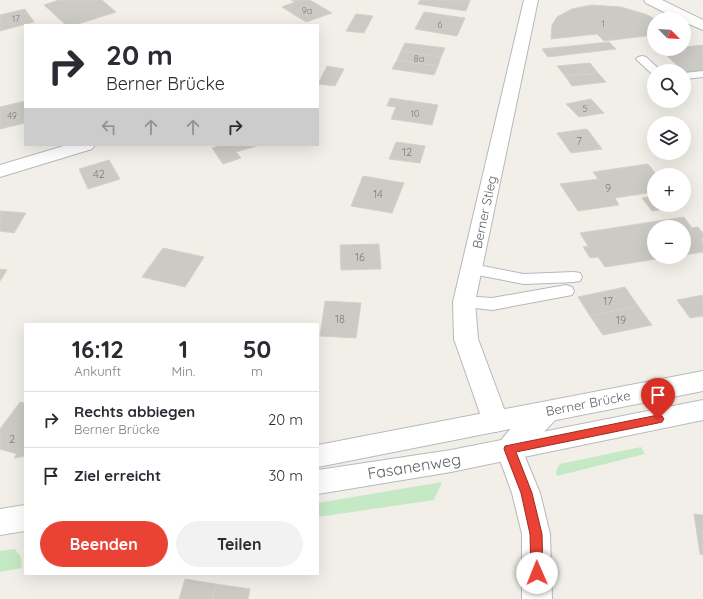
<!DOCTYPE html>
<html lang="de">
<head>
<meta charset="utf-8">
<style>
  :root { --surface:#fff; --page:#f2f2f3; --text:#2b2b33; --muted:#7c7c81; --line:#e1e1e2; --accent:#ea4335 }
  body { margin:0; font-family:Quicksand,sans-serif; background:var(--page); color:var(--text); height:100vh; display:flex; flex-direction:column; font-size:15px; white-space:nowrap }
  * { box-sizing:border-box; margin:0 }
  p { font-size:13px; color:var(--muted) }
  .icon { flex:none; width:22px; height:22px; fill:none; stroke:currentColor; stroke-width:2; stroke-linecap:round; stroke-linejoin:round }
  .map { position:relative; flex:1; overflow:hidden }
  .panel { position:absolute; left:24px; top:323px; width:295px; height:252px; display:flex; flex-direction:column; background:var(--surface); border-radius:0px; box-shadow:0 4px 16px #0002 }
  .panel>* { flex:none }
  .banner { position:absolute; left:24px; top:24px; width:295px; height:122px; border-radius:0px; box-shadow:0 4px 16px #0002; background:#fff; color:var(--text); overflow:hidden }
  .needle { width:26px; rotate:114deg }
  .tools { position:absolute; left:647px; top:12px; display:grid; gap:8px }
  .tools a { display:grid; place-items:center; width:44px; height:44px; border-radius:50%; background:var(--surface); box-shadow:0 4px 16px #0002; font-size:20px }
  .pin { position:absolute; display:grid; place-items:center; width:34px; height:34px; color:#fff; margin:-41px -17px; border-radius:50% 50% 50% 0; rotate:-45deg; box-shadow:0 0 4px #0007 }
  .pin .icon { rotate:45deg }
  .me { position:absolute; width:44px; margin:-22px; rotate:359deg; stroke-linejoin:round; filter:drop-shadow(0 0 3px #0008) }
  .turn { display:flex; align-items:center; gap:14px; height:84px; padding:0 16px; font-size:18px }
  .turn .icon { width:52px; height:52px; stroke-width:2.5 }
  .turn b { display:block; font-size:28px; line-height:34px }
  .lanes { display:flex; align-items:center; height:38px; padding:0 16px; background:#0003; justify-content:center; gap:20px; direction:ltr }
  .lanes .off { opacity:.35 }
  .eta { display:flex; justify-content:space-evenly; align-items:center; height:68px; text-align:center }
  .eta b { font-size:24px; font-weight:700; line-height:28px }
  .cta { display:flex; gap:8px; margin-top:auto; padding:8px 16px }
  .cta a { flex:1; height:46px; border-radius:24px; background:var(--accent); color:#fff; font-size:16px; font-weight:700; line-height:46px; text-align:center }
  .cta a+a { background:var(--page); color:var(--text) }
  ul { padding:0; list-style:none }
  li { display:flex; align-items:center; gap:12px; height:56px; padding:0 16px; border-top:1px solid var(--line) }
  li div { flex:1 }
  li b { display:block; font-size:15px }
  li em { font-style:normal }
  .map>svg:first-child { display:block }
  .green { fill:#c5e8c5 }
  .building { fill:#cccac5; stroke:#d6d1c6 }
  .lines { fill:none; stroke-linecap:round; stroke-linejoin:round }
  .lane-casing { stroke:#b5b8bc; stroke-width:2 }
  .street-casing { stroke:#b5b8bc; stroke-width:2 }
  .secondary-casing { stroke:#b6babf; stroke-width:2 }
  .lane { fill:#fff; fill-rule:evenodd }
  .street { fill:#fff; fill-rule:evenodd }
  .secondary { fill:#fff; fill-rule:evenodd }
  .route { fill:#ea4335; stroke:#982c22 }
  .labels { text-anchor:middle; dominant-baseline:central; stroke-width:3; stroke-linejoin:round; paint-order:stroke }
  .far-number-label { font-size:9px; fill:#7a7d7f }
  .number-label { font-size:11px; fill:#7a7d7f }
  .street-label { font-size:13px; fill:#5f6368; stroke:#fff }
  .near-street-label { font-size:16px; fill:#5f6368; stroke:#fff }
</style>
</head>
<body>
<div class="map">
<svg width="703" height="599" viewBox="0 0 703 599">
  <rect width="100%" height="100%" fill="#f1efe8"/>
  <path class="green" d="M641 447 645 454 557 476 556 471 560 464Z
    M442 482 434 500 318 517V503Z
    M15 549 21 557 22 568 0 572V551Z"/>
  <path class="building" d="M59 0H102L116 12 75 25H66L44 5Z
    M291 0H310L332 13 306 22 282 7 295 2Z
    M420 0H470L466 11 418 4Z
    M591 5 621 7 645 14 655 19 654 35 604 41 597 34 551 39 552 25 557 17 572 9Z
    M25 9 34 22 0 31V15Z
    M424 12 465 18 457 36 415 29Z
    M356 14 373 16 364 33 346 31Z
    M609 42 616 49 548 57 542 49Z
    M405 43 445 48 441 57 401 51Z
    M703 45V71L686 74 662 51 684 49V47Z
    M401 51 441 57 438 66 397 60Z
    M397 60 438 66 434 75 392 69Z
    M590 63 598 73 565 76 557 66Z
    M327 66 344 69 335 86 318 84Z
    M598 73 606 82 572 86 565 76Z
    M390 98 438 105 432 125 391 119 396 107 387 106Z
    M591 99 604 113 579 117 566 104Z
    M25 101V123L0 129V107Z
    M587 129 602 149 571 153 557 133Z
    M396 142 425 146 420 163 389 159Z
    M222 145H260L236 152 241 158 223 164 212 148Z
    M109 160 120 179 88 189 79 169Z
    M648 164 657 175H654V192L615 198 619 205 578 211 560 184 598 179 593 172Z
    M363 176 404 183 392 213 351 206Z
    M654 196V205H681L682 207 652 211 642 198Z
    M0 211 26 213 14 233 0 231Z
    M684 217 692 228 698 227 703 233V239H701L703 242V252L684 255V227H654V257H670L605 267 598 257 590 258 583 247 588 246 580 233Z
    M379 244 381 269 341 270 340 245Z
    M163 248 204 257 185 287 142 277Z
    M0 269 7 270 0 281Z
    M625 287 638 306 590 316 578 297Z
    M703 295V316L690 318 677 300Z
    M325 301 361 303 356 338 320 336Z
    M638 306 652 325 603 335 590 316Z
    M20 402 25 403V456L14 458 17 454 0 449V429Z
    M694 514 703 515V555L700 554Z
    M185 579 216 584 212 599H179Z
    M216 584 250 589 248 599H212Z"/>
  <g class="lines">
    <g class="lane-casing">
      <path id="lane" d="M642 56 646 57 661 71H654V74L651 73 636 59 638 57Z
        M703 71V77L684 79V73Z
        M472 264 524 274 574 272 580 273 582 277 580 281 574 282 524 284 467 273 464 269 467 265Z
        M566 285 572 287 574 291 572 295 492 310 458 306 456 302 458 298 464 296 492 298Z"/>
    </g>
    <g class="street-casing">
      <path id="street" d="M524 0H538L475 302 478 339 509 422 505 429 496 432 487 429 483 422 454 339 453 302Z
        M67 145H95L92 149 0 177V165Z
        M549 401 558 404 561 411C555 424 534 440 523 452L540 493 550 534 552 599H522V534L512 493 496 449C504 432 531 407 549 401Z"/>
    </g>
    <g class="secondary-casing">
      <path id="secondary" d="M644 0H662L703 20V30L684 22V19H678L646 3Z
        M703 371V391L318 467V445Z
        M703 400V420L451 472 318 494V470L451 450Z
        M25 505V531L0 535V509Z"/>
    </g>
    <use href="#lane" class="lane"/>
    <use href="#street" class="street"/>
    <use href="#secondary" class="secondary"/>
  </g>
  <path class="route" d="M658 415 662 416 664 419 662 422 658 423 516 452 532 493 542 534 543 573 541 577 537 579 532 577 531 573 530 534 521 493 504 449 505 446Z"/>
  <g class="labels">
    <g class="far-number-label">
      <text x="307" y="10">9a</text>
      <text x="16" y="18">17</text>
      <text x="603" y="23">1</text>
      <text x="440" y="24">6</text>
      <text x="419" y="58">8a</text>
      <text x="585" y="108">5</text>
      <text x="415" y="113">10</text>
      <text x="12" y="115">49</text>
    </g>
    <g class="number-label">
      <text x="579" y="141">7</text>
      <text x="407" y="152">12</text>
      <text x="99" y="174">42</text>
      <text x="608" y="188">9</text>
      <text x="378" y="194">14</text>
      <text x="360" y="257">16</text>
      <text x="608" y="301">17</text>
      <text x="340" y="319">18</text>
      <text x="621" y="320">19</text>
      <text x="12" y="439">2</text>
    </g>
    <g class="street-label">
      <text transform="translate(484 212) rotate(-78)">Berner Stieg</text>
      <text transform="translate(588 403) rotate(-11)">Berner Brücke</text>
    </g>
    <g class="near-street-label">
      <text transform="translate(414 466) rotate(-9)">Fasanenweg</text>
    </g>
  </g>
</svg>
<div class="tools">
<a><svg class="needle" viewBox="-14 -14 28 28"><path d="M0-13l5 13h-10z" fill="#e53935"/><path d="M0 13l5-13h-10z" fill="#7c7c81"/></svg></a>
<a><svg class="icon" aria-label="search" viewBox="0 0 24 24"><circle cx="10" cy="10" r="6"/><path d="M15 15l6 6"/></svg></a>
<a><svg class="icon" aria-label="layers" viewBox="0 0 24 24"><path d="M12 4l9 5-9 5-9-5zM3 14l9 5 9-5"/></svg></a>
<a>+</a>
<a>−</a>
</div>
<div class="pin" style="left:658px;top:419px;background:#d93025"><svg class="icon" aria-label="arrive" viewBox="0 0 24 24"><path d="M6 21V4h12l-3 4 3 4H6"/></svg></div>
<svg class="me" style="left:537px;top:573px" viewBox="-20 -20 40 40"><circle r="19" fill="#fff"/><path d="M0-13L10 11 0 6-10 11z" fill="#ea4335"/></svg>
<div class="banner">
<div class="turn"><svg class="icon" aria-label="right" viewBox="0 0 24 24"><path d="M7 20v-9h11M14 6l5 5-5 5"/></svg><div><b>20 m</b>Berner Brücke</div></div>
<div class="lanes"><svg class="icon off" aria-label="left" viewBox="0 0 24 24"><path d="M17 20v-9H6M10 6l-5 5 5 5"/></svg><svg class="icon off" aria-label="ahead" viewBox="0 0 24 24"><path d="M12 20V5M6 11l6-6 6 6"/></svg><svg class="icon off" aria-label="ahead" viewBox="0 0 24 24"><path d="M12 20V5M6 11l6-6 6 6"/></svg><svg class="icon" aria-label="right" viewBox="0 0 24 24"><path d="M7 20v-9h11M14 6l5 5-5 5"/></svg></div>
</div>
<section class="panel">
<div class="eta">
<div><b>16:12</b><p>Ankunft</p></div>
<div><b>1</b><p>Min.</p></div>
<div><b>50</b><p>m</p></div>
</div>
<ul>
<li><svg class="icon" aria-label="right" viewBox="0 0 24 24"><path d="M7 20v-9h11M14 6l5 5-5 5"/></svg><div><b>Rechts abbiegen</b><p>Berner Brücke</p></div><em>20 m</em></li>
<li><svg class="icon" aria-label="arrive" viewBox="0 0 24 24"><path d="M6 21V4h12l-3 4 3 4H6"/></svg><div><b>Ziel erreicht</b></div><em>30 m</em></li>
</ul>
<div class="cta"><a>Beenden</a><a>Teilen</a></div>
</section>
</div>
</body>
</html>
